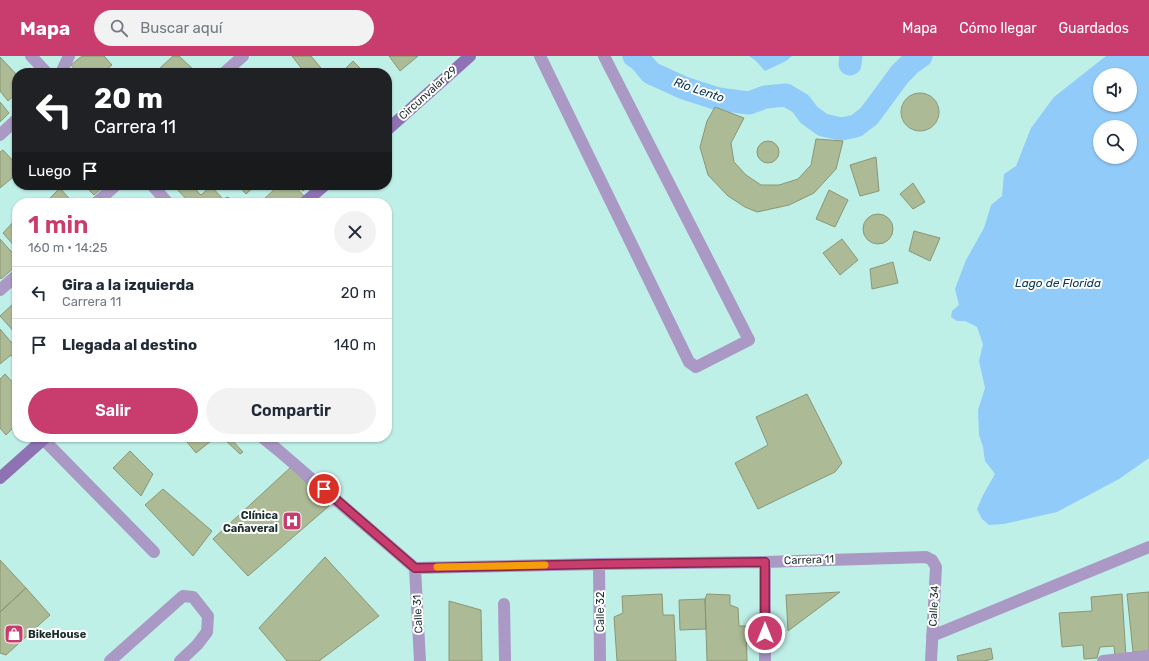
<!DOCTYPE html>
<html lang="es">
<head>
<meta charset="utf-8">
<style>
  :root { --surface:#fff; --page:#f2f2f3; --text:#1f2937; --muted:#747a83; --line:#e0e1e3; --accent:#c93c6e }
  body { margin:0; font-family:Rubik,sans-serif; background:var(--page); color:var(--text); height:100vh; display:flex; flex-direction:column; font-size:15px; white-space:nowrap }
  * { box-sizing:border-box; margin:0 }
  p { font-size:13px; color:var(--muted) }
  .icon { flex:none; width:22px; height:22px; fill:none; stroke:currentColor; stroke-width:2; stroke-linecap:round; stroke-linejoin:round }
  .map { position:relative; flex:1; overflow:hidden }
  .sheet { position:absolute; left:12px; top:142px; width:380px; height:244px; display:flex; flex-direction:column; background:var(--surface); border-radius:16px; box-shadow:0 1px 3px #0004 }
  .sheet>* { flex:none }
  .banner { position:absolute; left:12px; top:12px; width:380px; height:122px; border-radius:16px; box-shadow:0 1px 3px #0004; background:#202124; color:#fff; overflow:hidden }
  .buttons { position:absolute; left:1093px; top:12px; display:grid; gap:8px }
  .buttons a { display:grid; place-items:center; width:44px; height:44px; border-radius:50%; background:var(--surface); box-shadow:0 1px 3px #0004; font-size:20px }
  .pin { position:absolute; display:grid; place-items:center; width:34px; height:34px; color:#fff; margin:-17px; border:2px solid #fff; border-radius:50%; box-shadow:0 1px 4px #0007 }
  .me { position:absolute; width:44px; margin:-22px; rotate:0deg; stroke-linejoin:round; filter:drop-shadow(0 0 3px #0008) }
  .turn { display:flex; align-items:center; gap:14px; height:84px; padding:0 16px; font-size:18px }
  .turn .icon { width:52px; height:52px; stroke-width:2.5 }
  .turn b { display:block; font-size:28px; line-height:34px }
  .then { display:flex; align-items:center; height:38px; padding:0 16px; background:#0003; gap:8px; font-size:15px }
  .round { display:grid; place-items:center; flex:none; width:42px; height:42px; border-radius:21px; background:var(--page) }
  .summary { display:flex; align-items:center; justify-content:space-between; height:68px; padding:0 16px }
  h1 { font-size:24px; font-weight:600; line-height:30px; color:var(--accent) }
  .button { display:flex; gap:8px; margin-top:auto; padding:8px 16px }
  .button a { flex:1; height:46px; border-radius:24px; background:var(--accent); color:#fff; font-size:16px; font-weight:600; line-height:46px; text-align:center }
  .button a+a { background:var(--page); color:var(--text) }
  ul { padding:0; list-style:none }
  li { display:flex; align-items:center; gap:12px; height:52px; padding:0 16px; border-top:1px solid var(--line) }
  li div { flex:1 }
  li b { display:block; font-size:15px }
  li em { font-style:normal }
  header { display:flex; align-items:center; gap:24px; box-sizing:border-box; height:56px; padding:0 20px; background:var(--accent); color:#fff }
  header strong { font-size:19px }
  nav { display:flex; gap:22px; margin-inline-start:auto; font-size:14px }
  .search { width:280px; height:36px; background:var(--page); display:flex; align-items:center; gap:10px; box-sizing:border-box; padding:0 14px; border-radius:22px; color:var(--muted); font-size:15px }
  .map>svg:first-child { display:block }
  .water { fill:#91cbfa; fill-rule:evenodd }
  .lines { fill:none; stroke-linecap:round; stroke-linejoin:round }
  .canal { stroke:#91cbfa; stroke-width:23 }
  .building { fill:#adba96; stroke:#8a9673 }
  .lane { stroke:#aa98c5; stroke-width:12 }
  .street { stroke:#aa98c5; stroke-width:12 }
  .secondary { stroke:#8e72b3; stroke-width:12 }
  .route-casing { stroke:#832748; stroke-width:10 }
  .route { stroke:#c93c6e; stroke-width:7 }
  .slow { stroke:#f59e0b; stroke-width:7 }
  .labels { text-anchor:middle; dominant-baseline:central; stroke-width:4; stroke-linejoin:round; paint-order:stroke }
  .street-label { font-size:11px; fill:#1a2e2b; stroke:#fff }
  .poi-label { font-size:11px; font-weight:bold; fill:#1a2e2b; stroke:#fff; text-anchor:end }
  .water-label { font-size:12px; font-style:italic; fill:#063452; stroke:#fff }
</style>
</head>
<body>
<header>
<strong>Mapa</strong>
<div class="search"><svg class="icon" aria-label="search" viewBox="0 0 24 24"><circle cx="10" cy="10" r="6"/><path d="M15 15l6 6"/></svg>Buscar aquí</div>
<nav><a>Mapa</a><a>Cómo llegar</a><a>Guardados</a></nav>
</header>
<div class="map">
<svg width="1149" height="605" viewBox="0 0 1149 605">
  <rect width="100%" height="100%" fill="#bff0e8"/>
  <path class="water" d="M749 0H792L786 5 765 15 756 5Z
    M1106 0H1149V402L1119 423 1057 456 1004 468 989 469 982 463 977 453 983 439 995 418 985 405 983 391 979 379 978 354 985 332 979 305 983 288 977 271 965 265H957L951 261 952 255 959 249 955 233 961 217 966 204 984 172 991 149 1002 140 1004 118 1016 110 1031 72 1054 41ZM1100 19H1130V49H1100ZM1100 71H1130V101H1100Z"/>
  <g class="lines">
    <path class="canal" d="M634 0 640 4 651 17 684 32 718 43 749 47 765 41 786 39 801 48 809 59 823 69 841 73 856 70 869 60 900 18 911 7 921 0
      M850 8 851 0"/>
  </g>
  <path class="building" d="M82 0H104L112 9 102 17H78L71 9Z
    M173 0H179L197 17H162L159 13Z
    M292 0H311L325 17H305Z
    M389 0H418L400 15Z
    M0 1 17 19V37L8 45 0 35Z
    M353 5 365 17H341Z
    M901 56a19 19 0 1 1 38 0a19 19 0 1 1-38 0Z
    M0 46 9 57 0 66Z
    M715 51 744 62 731 87 734 106 746 119 761 129H779L798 123 811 109 816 83 843 85 836 113 814 137 789 149 757 156 745 151 728 140 708 119 700 91 707 65Z
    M757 96a11 11 0 1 1 22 0a11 11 0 1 1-22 0Z
    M3 94 17 109V118L0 132V96Z
    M876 101 879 135 860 140 850 109Z
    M913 127 925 146 913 153 900 138Z
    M84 129H105L94 139Z
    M174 129H191L201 139 211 130 223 143 219 147H190L174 130Z
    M193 129H203L198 134Z
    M238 129H253L255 130 246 138Z
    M279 129H294L304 140 296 147H264L262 145Z
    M298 129H310L303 135Z
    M60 132 73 147H49L47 145Z
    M829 134 848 144 835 171 816 163Z
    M228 141 234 147H219L223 143Z
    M863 173a15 15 0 1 1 30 0a15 15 0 1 1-30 0Z
    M17 162V193L3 177Z
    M914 175 940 182 930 205 909 195Z
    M0 183 17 202V209L1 223 0 221Z
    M842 183 858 204 840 219 823 197Z
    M893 206 898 227 872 233 870 213Z
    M14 247 17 250V277L16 278 0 260Z
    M0 273 17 293V301L14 303 11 299 0 308Z
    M5 318 17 331V368L6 379 0 372V323Z
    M807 338 842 407 835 416 758 453 735 407 768 389 756 361Z
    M183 381H216L196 397Z
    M222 381H229L243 396 240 398Z
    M130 395 153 418 141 440 113 412Z
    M291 411 329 450 248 520 213 483Z
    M163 433 212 475 193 500 145 449Z
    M325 501 379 560 319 605H287L259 572Z
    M0 504 26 532 0 556Z
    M26 532 50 559 6 599 0 597V556Z
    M840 536 788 575 786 539Z
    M1149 536V595L1133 596 1127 538Z
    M662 538 663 559H674L676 605H617L614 561 623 557 622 540Z
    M707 538 730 539V549L738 552 739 570H746L747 605H707L705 543Z
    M1122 538 1126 601 1115 602 1114 590 1100 591 1097 602 1084 603 1083 589 1062 591 1059 557 1092 555 1091 541Z
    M705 543 706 573 680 574 679 544Z
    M449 545 481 554 482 605H449Z
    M991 592 993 603 984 605H958L957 600Z"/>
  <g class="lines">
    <path class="lane" d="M540 0 689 306 696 311 749 284 604 0
      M110 605 183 540 193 541 208 560 207 576 197 589 180 605"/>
    <path class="street" d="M31 0 47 17
      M61 17 69 0
      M224 17 243 0
      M0 79 17 63
      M152 129 168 147
      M96 147 116 129
      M0 234 17 219
      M262 381 278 394 415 512 599 508 765 506 926 501 932 504 936 511 931 605
      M43 383 154 496
      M765 506V605
      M599 508 600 605
      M415 512 420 605
      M504 548 505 605
      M932 580 1149 491
      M1103 605 1149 600"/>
    <path class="secondary" d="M387 74 470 0
      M304 147 325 129
      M0 422 46 381"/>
  </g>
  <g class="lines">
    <g class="route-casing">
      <path id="route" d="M324 433 415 512 600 508 765 506V577"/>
    </g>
    <use href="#route" class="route"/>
    <path class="slow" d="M437 511 545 509"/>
  </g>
  <defs>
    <g id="hospital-square" transform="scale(1)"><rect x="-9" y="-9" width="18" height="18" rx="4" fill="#c93c6e" stroke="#fff"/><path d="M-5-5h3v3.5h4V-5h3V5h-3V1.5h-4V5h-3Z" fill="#fff"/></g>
    <g id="shop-square" transform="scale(1)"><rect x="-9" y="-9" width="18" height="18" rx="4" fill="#c93c6e" stroke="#fff"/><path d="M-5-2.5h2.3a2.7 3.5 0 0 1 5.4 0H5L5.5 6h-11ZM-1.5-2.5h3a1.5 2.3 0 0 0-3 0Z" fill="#fff"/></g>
  </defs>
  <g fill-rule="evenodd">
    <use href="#hospital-square" x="292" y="465"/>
    <use href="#shop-square" x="14" y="578"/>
  </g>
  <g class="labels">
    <g class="street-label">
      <text transform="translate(428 37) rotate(-42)">Circunvalar 29</text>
      <text transform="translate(809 504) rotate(-2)">Carrera 11</text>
      <text transform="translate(934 550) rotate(-87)">Calle 34</text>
      <text transform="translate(600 556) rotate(-90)">Calle 32</text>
      <text transform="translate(418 558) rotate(-93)">Calle 31</text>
    </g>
    <g class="poi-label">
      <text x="278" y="459">Clínica<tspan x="278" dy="13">Cañaveral</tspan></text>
      <text x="28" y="578" text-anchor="start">BikeHouse</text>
    </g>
    <g class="water-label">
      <text transform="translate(699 34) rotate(19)">Río Lento</text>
      <text x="1058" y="227">Lago de Florida</text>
    </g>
  </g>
</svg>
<div class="buttons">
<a><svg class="icon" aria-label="sound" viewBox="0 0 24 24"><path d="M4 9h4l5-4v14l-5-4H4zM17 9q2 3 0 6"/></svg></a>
<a><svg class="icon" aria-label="search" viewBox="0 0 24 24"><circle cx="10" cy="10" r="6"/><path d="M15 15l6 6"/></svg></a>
</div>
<div class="pin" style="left:324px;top:433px;background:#d93025"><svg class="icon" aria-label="arrive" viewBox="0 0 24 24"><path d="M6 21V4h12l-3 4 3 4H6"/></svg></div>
<svg class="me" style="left:765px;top:577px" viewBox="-20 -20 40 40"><circle r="17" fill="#c93c6e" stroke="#fff" stroke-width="3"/><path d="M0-11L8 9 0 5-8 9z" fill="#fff"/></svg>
<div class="banner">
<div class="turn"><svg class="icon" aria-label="left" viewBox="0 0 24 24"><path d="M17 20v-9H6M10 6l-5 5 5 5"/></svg><div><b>20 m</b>Carrera 11</div></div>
<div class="then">Luego<svg class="icon" aria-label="arrive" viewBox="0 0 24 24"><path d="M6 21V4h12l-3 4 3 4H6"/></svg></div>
</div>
<section class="sheet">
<div class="summary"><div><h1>1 min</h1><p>160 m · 14:25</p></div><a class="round"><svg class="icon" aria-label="close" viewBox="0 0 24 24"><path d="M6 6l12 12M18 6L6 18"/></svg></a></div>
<ul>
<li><svg class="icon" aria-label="left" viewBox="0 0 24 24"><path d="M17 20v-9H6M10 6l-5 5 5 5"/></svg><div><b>Gira a la izquierda</b><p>Carrera 11</p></div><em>20 m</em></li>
<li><svg class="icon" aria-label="arrive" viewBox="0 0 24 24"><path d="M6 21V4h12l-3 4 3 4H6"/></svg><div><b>Llegada al destino</b></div><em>140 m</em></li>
</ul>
<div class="button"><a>Salir</a><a>Compartir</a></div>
</section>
</div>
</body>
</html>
